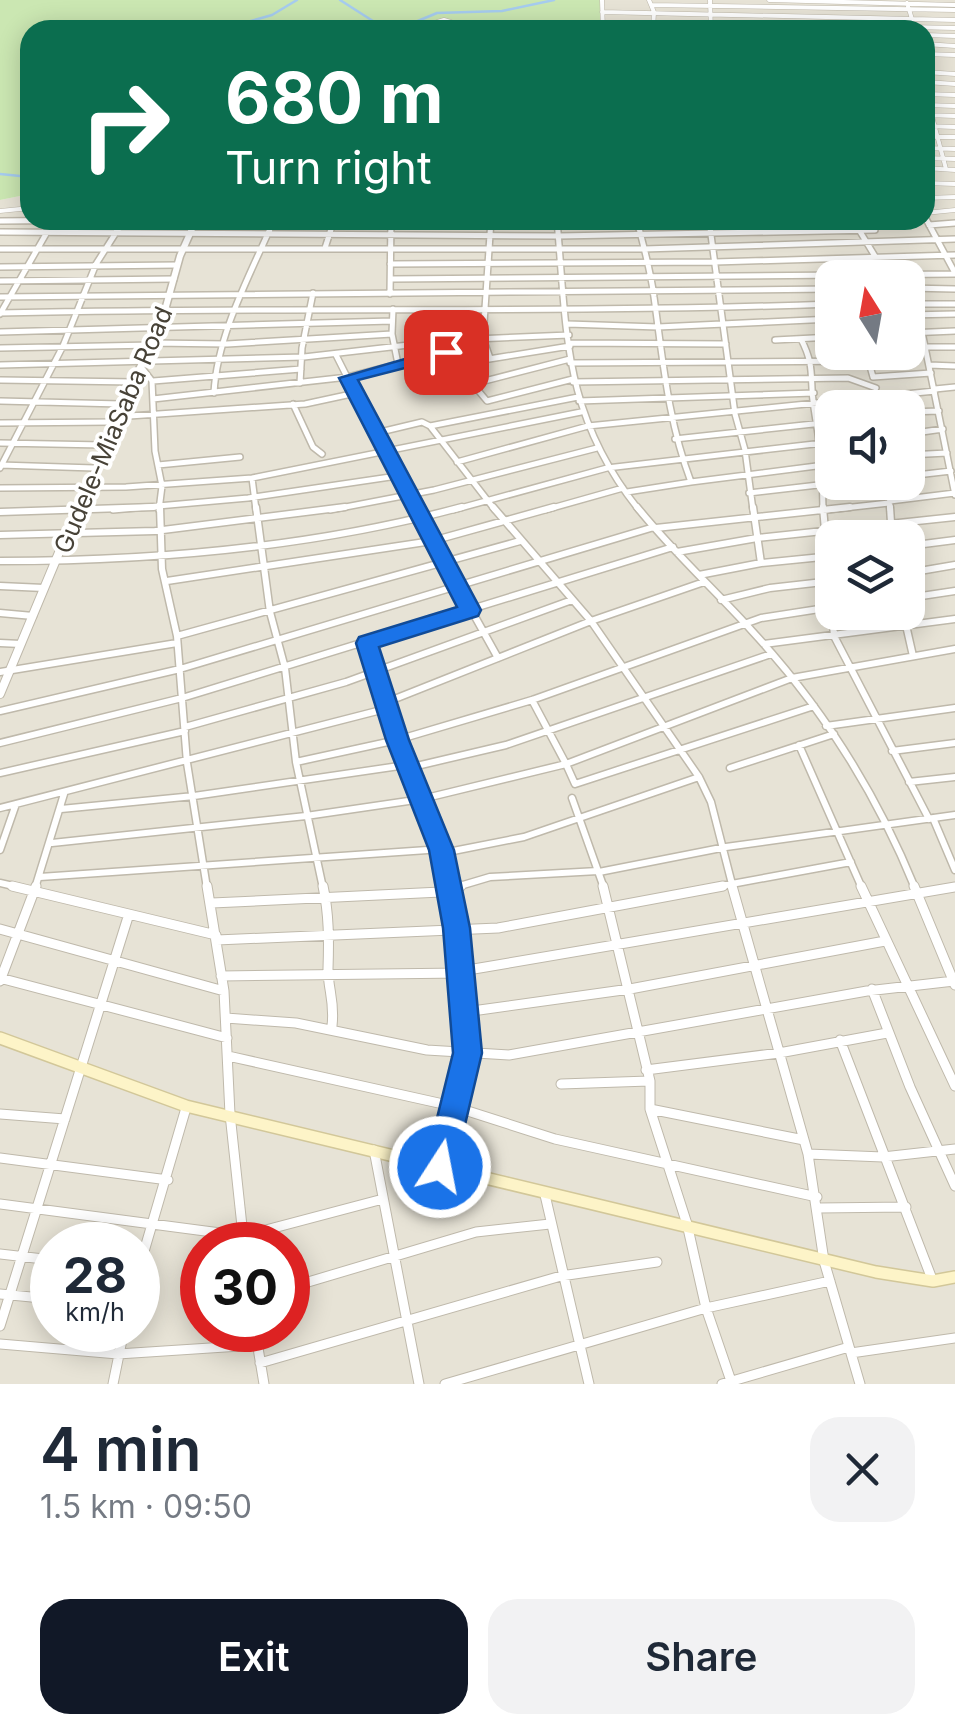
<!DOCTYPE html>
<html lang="en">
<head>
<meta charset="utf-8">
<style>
  :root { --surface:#fff; --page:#f2f2f3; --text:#1f2937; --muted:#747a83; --accent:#111827 }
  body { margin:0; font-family:Inter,sans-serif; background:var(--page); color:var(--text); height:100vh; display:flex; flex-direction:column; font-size:38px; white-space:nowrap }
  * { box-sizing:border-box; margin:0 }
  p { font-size:32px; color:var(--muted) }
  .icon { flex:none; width:55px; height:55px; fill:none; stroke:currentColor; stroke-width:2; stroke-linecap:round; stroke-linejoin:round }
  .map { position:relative; height:1384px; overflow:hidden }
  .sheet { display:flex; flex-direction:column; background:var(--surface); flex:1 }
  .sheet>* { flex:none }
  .top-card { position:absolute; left:20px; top:20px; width:915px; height:210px; border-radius:30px; box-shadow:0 5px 25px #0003; background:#0b6e4f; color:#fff; overflow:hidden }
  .needle { width:65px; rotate:349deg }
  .controls { position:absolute; left:815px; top:260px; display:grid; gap:20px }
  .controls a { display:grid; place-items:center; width:110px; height:110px; border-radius:20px; background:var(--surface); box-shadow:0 5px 25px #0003; font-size:50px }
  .speed { position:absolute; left:30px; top:1222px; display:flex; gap:20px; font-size:50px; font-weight:700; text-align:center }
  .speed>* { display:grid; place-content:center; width:130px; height:130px; border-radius:50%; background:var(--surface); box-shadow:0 5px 25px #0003; line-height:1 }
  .speed small { font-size:25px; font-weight:400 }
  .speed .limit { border:15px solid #d22; background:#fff; color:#111 }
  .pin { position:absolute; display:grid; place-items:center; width:85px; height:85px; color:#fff; margin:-42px; border-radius:20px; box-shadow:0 5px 15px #0006 }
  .me { position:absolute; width:110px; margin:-55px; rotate:11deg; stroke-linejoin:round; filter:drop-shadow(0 0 8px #0008) }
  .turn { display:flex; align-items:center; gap:35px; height:210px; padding:0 40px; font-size:45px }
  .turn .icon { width:130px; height:130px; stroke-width:2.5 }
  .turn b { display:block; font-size:70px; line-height:85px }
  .round { display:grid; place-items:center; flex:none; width:105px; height:105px; border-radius:30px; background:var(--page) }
  .overview { display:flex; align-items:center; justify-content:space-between; height:170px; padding:0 40px }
  h1 { font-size:60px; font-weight:600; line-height:75px }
  .cta { display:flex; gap:20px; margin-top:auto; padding:20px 40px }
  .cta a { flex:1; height:115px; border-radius:30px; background:var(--accent); color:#fff; font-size:40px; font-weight:600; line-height:115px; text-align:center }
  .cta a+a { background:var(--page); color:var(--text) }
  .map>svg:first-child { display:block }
  .residential { fill:#e7e3d6; fill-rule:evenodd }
  .green { fill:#cbe7b2 }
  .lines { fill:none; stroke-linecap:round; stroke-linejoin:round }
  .stream { stroke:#a6ccef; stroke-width:2.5 }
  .minor-far3-casing { stroke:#bfb9ab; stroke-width:5 }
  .minor-far2-casing { stroke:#bfb9ab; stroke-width:8 }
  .minor-far1-casing { stroke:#bfb9ab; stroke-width:9 }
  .minor-casing { stroke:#bfb9ab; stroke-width:11 }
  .tertiary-far1-casing { stroke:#bfb9ab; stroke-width:9 }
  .tertiary-casing { stroke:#bfb9ab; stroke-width:10 }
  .secondary-casing { stroke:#d2c799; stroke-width:14 }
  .minor-far3 { stroke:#fff; stroke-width:4 }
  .minor-far2 { stroke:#fff; stroke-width:5 }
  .minor-far1 { stroke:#fff; stroke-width:6 }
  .minor { stroke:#fff; stroke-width:9 }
  .tertiary-far1 { stroke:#fff; stroke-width:6 }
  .tertiary { stroke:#fff; stroke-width:8 }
  .secondary { stroke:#fdf4c8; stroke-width:11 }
  .route { fill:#1a73e8; stroke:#114b97; stroke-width:2.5 }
  .labels { text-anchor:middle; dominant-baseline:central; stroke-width:8; stroke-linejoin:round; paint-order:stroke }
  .street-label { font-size:25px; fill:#474237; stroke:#fff }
</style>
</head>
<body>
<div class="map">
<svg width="955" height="1384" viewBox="0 0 955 1384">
  <rect width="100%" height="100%" fill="#f4f1e8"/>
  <path class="residential" d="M601 0H955V1384H0V200L30 194V220H925V30H600ZM832 278H908V352H832ZM832 408H908V482H832ZM832 538H908V612H832ZM52 1245H138V1330H52ZM202 1245H288V1330H202Z"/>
  <path class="green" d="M0 0H601L600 30H30V194L0 200Z"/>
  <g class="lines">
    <path class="stream" d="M340 0 387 30
      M242 30 244 23 272 15 297 0
      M396 30 437 13 502 11 554 0
      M0 174 30 177"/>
    <g class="minor-far3-casing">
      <path id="minor-far3" d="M602 0 603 30
        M649 0 654 12 653 30
        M710 0 711 30
        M769 0 955 5
        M651 5 955 10
        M602 12 912 19 907 3
        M912 19 955 20
        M765 24 811 25 817 30
        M438 26 467 30
        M864 26 955 28
        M412 30 444 20 476 30
        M925 35 955 36
        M925 44 955 46
        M925 54 955 55
        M925 71 929 105 946 169
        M925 72 955 74
        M926 82 955 84
        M926 94 955 95
        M926 105 955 106
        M925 115 955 116
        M925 126 955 127
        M936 137H955
        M925 148 955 149
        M925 158 955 159
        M925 168 955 170
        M925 183 955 184
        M925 198 955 197
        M0 211 30 208
        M925 213 955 210
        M925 217 927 221
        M131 220H297
        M412 220 478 221
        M0 221 121 220
        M704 221 746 220"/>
    </g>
    <g class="minor-far2-casing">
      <path id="minor-far2" d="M926 219 955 273
        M131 220H297
        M412 220 637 224
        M557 220C567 334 563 415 639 510
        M637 220C643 245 651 271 654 297 663 361 668 421 691 482L832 464
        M709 220 735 414 745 450 753 510
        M783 220 786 231
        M853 220 887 276
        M0 221 121 220
        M637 223 746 220
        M929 225 955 223
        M0 232 559 236 875 230
        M325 248 334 220
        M0 249H644L955 239
        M390 264 715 262 955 255
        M0 267 177 265
        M391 279 955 274
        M0 281 174 279
        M908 288 955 289
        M390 294 391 220
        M0 297 832 289
        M908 304H955
        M393 309 392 334 398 364
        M908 309 922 332 955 495
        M0 313C277 306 555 314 832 304
        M0 314 46 234
        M908 315 955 314
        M568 324 658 327 832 319
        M0 332 392 321
        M908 333 955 331
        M801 339C816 368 809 378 814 408 820 442 823 474 823 510
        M775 340 832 337
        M153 343 227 344 392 334
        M570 343 726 344
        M926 347H955
        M0 348 153 345
        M908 350 926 349
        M866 352 873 377
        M490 358 483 338 491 220
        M570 363 870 361
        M458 364 570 346
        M0 365 304 357 452 340 569 335
        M929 365 955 366
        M142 368 152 381 155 451 162 486 159 510
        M873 377 931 373
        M0 380 134 382
        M153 381 301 369
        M573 382 848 378 876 388
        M300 383 302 348 313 293
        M473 384 570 359
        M935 389 955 387
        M214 393C217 334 251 273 274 220
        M153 399 348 377 446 352 487 401 573 379
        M0 401 121 404
        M579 401 814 393
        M293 404 313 447 322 454
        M908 412 939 411
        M115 417 305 404 356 393
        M0 423 112 422
        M430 426 578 397
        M376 433 422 422 430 426 495 510
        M908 434 943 429
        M675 439 832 422
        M0 443 103 445
        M908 455 947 453
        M457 462 588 426 935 391
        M0 465 94 468
        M158 465 240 457
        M0 468 63 346 96 264 124 220
        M397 476 416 510
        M908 476 951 471
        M252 478 256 510
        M889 482 890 510
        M0 488 126 487 252 478 581 412
        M627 492 691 482
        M749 493 844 482
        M890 501 955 493
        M113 510 248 498 397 476 336 355
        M330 510 434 490 597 448
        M453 510 607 468 832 442
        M545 510 623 488
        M826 510 889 503"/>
    </g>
    <g class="minor-far1-casing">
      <path id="minor-far1" d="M160 507 162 569 177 636 187 763 207 888
        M256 507 270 612 285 668 296 762 323 888
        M414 507 498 658
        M493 507 591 621 699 777 711 802 733 888
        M637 507C672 551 714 589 752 631 823 708 876 792 915 888
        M753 507 761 563 832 556
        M823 507 834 636 929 819
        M890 507 892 538
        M0 512 154 507
        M656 528 850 507
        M0 535 155 531 345 507
        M908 546 955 540
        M677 552 757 538 955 517
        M0 561C153 561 314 547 462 507
        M908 573 955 565
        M699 575 761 563
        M167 581 432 541 554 507
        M0 586 44 588
        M908 598 955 591
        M721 600 770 588 832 581
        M903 612 913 656
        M0 613 33 616
        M177 636 520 541
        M0 643 21 644
        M367 643 397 740 443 853 449 888
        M764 644 955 619
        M0 672 177 643
        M532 700 566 764 792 678 955 649
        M387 702 591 621 704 582
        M0 711 180 669 654 527
        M826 726 955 708
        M185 727 346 682 572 600
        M0 743 182 698 673 547
        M799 745 862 888
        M892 751 955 743
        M296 762 397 740 532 700 761 618 832 607
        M408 768 506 745 771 654
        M730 768 834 734
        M0 773 185 731
        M909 782 955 777
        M572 798 604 888
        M0 808 389 708
        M61 809 194 796 406 765
        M933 818 955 870
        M52 843 306 816 422 799 566 764 575 784 814 706
        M0 850 16 804
        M443 853 524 837 699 777
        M599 872 726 847 955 815
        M40 877 442 849
        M0 883 22 888
        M35 888 64 794
        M453 888 490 877 598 871
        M710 888 851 862
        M947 888 955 887"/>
    </g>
    <g class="minor-casing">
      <path id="minor" d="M12 886 216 935
        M207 886 224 991 230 1114 244 1245
        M323 886C329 914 329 940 328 969 328 990 335 1001 332 1026
        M603 886 650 1081V1109L687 1224 706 1308 732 1384
        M732 886 808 1154 824 1261 860 1384
        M861 886 955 1086
        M914 886 955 985
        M212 903 441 892 461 886
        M0 929 224 991
        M217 940 498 928 723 886
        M462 971 955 887
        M221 976 462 973
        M0 978 227 1038
        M0 981 36 886
        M872 989 910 1087 955 1186
        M465 1012 630 989 885 941
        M226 1018 296 1023 427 1050 509 1055 867 991 954 981
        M840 1040 932 1279
        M228 1056 452 1106 555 1139 817 1197
        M646 1070 779 1053 887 1033
        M561 1084 649 1081
        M650 1109 804 1140
        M0 1114 65 1119
        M374 1150 419 1384
        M808 1154 883 1157 955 1149
        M0 1158 168 1180
        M440 1166 467 1053 449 886
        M545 1195 589 1384
        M0 1204 243 1236 383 1199
        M819 1208 906 1207
        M0 1254 52 1260
        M138 1272 186 1108
        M288 1288 476 1232 550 1224
        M0 1294 52 1299
        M0 1326 128 917
        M255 1330 264 1384
        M0 1344 118 1354 257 1345
        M851 1353 955 1338
        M260 1363 561 1276 657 1262
        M113 1384 124 1330
        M445 1384 706 1308 830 1281
        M722 1384 849 1347"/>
    </g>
    <g class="tertiary-far1-casing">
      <path id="tertiary-far1" d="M77 510 90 488 112 422 160 328 180 256 196 220"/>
    </g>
    <g class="tertiary-casing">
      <path id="tertiary" d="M0 694 78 507"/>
    </g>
    <g class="secondary-casing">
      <path id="secondary" d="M0 1038 186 1106 876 1272 933 1281 955 1277"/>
    </g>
    <use href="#minor-far3" class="minor-far3"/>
    <use href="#minor-far2" class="minor-far2"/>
    <use href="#minor-far1" class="minor-far1"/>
    <use href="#minor" class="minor"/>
    <use href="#tertiary-far1" class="tertiary-far1"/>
    <use href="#tertiary" class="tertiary"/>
    <use href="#secondary" class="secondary"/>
  </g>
  <path class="route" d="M446 347 455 352 452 356 358 380 481 610 478 616 379 647 409 740 454 850 470 928 482 1053 455 1167 451 1177 440 1182 429 1177 425 1167 453 1053 443 928 429 850 386 740 356 643 359 637 457 607 339 378Z"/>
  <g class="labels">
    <g class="street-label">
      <text transform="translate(113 430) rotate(-67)">Gudele-MiaSaba Road</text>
    </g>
  </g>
</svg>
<div class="controls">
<a><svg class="needle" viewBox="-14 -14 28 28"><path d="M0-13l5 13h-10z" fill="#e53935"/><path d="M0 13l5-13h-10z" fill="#747a83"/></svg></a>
<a><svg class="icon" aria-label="sound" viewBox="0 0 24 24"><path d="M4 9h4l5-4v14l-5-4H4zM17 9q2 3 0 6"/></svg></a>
<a><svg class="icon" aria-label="layers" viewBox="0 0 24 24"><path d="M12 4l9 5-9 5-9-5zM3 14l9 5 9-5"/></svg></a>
</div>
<div class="speed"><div>28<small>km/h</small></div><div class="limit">30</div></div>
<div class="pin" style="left:446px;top:352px;background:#d93025"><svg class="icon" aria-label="arrive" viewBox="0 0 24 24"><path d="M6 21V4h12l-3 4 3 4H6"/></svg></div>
<svg class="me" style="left:440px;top:1167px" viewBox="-20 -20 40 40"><circle r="17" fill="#1a73e8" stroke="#fff" stroke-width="3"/><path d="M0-11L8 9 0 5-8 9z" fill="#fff"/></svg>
<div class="top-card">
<div class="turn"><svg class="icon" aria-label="right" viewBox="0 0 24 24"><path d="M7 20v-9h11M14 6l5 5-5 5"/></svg><div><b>680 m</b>Turn right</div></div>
</div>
</div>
<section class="sheet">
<div class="overview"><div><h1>4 min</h1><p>1.5 km · 09:50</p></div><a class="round"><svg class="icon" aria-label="close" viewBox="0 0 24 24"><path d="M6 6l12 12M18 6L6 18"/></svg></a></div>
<div class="cta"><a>Exit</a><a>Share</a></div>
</section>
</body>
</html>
